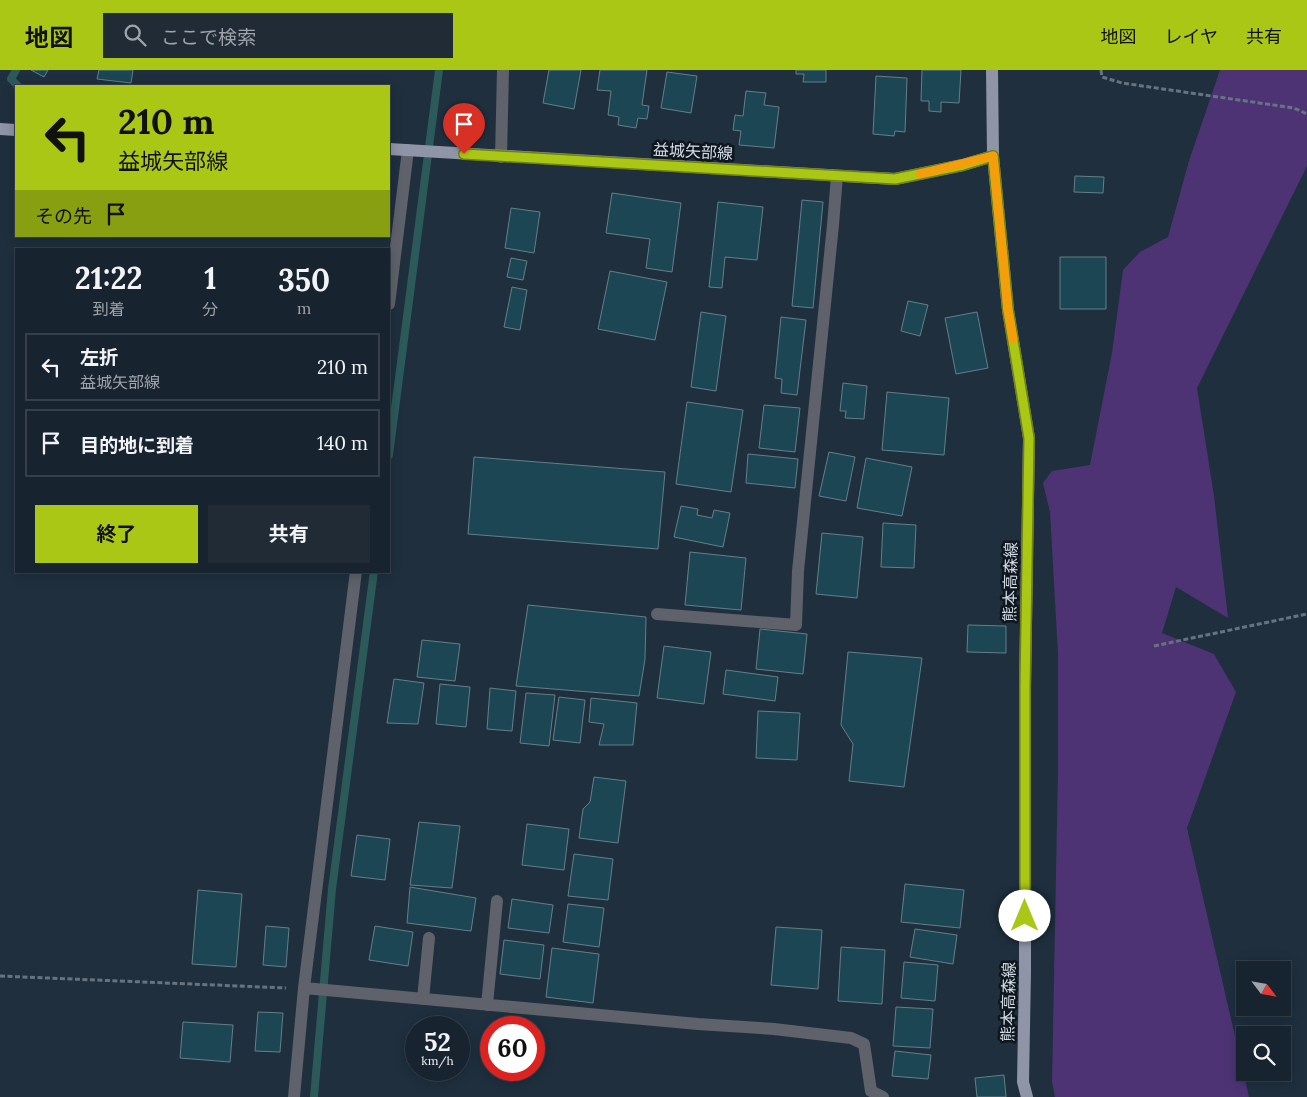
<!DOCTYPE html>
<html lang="ja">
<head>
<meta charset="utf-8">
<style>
  :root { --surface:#17232e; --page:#202b36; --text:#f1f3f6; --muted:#9ea4aa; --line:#36404a; --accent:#abc716 }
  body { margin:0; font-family:Lora,"Noto Sans JP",serif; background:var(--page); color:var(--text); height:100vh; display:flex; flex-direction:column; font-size:19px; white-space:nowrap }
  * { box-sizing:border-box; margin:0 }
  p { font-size:16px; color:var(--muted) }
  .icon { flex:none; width:28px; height:28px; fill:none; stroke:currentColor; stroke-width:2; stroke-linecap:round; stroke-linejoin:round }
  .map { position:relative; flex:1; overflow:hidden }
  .sheet { position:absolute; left:15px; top:178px; width:375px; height:325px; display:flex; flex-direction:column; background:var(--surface); border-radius:0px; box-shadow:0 2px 12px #0003,0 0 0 1px var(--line) }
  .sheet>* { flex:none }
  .guide { position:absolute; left:15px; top:15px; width:375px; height:152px; border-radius:0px; box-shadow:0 2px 12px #0003,0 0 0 1px var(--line); background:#abc716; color:#111; overflow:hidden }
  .needle { width:32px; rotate:121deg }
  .buttons { position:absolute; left:1236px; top:891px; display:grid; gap:10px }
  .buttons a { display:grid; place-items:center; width:55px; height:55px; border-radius:0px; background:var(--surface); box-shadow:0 2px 12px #0003,0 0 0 1px var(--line); font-size:25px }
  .speed { position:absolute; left:405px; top:946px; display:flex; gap:10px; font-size:25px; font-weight:700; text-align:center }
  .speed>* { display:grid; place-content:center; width:65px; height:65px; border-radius:50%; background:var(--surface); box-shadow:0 2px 12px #0003,0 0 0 1px var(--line); line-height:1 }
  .speed small { font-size:12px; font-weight:400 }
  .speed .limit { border:8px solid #d22; background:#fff; color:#111 }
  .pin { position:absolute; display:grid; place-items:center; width:42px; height:42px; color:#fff; margin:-51px -21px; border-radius:50% 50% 50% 0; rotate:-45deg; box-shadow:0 0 5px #0007 }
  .pin .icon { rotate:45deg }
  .me { position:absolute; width:55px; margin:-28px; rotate:0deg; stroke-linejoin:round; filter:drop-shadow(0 0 4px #0008) }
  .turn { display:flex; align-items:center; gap:18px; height:105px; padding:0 20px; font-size:22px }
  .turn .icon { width:65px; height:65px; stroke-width:2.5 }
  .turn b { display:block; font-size:35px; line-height:42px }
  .then { display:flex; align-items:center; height:48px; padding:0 20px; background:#0003; gap:10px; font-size:19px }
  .eta { display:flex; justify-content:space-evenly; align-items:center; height:85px; text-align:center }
  .eta b { font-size:30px; font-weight:700; line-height:35px }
  .cta { display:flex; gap:10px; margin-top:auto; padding:10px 20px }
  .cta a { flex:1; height:58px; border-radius:0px; background:var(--accent); color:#111; font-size:20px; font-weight:700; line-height:58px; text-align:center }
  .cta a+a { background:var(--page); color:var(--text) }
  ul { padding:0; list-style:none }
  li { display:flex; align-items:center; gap:15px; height:68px; margin:0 10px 8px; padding:0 10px; border:2px solid var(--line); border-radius:0px }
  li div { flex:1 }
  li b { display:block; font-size:19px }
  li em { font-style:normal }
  header { display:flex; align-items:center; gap:30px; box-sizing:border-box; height:70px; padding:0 25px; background:var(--accent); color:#111 }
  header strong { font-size:24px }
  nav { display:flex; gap:28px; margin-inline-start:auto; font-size:18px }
  .search { width:350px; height:45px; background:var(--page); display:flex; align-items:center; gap:12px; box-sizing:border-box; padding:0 18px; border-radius:0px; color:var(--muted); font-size:19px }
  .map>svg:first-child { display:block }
  .green { fill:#4d3374 }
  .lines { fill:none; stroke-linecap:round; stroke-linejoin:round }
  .stream { stroke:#2c5a5b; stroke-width:8 }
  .building { fill:#1d4654; stroke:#647f89 }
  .path { stroke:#667481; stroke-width:3; stroke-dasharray:5 2.5; stroke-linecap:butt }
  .service { stroke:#5f616b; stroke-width:12 }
  .minor { stroke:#5f616b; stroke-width:12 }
  .primary { stroke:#8f94a7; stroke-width:12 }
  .route-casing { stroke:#6f810e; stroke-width:12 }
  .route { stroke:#abc716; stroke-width:9 }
  .slow { stroke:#f59e0b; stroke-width:9 }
  .labels { text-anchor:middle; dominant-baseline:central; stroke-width:5; stroke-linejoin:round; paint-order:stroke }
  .street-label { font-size:16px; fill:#d2dce6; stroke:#0f161d }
</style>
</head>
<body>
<header>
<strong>地図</strong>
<div class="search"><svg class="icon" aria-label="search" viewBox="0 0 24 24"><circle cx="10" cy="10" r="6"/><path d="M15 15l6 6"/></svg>ここで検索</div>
<nav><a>地図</a><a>レイヤ</a><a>共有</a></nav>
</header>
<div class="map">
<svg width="1307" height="1027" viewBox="0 0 1307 1027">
  <rect width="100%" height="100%" fill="#1f2f3e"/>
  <path class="green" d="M1220 0H1307V96L1197 318 1214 426 1228 548 1176 517 1162 563 1214 584 1236 622 1187 758 1249 1027H1055L1052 1012 1058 700V584L1050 442 1043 413 1052 401 1090 395 1112 283 1123 200 1140 182 1168 167 1189 91Z"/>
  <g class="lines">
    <path class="stream" d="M16 0 11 9 18 16
      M389 385 439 0
      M314 1027 332 819 374 501"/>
  </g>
  <path class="building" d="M31 0H48L44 7Z
    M99 0H133L131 13 97 9Z
    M549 0H581L574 39 543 33Z
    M600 0H647L642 35 649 36 647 49 638 48 636 58 618 55 619 47 608 45 611 21 597 20Z
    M796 0H826V12H803L804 4H796Z
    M922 0H961L959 33 941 32V42L929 41V31H921Z
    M667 2 697 6 691 43 661 38Z
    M876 6 907 8 905 62 895 61 894 66 873 64Z
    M746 21 766 23 764 35 779 37 774 78 739 75 741 61 733 60 735 45 743 46Z
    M1075 106 1104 107 1103 123 1074 122Z
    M612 123 681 133 672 202 646 198 650 169 606 163Z
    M802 130 823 132 813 238 792 236Z
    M718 132 763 137 757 190 725 187 722 218 709 217Z
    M511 138 540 142 534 183 505 178Z
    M1060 187H1106V239H1060Z
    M511 188 527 191 523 210 507 207Z
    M610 201 667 212 655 270 598 259Z
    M512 217 527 220 520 260 504 257Z
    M908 231 928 235 920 266 901 261Z
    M701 242 726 246 716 321 691 317Z
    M977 242 988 298 956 304 945 248Z
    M781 247 806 250 797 325 781 323 782 309 775 308Z
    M843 313 867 316 864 349 845 348 846 341H840Z
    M887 322 949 328 944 385 882 380Z
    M687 332 743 340 731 422 676 414Z
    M764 335 800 338 795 382 759 378Z
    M829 382 855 387 846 431 819 426Z
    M748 384 798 389 795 418 746 413Z
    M474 387 665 402 658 479 468 464Z
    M866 388 912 397 902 446 857 438Z
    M681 436 698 439 697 445 712 448 714 440 730 443 723 477 674 467Z
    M883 453 916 455 914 498 881 497Z
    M822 463 863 467 857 528 816 524Z
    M690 482 746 488 741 540 685 535Z
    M528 535 646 547 645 589 639 626 516 616Z
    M968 555 1006 556V583L967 582Z
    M760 559 807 564 803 604 756 599Z
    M422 570 460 574 455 611 417 607Z
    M664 576 711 582 704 634 657 628Z
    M848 582 922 588 904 717 849 711 853 674 841 655Z
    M726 600 778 607 775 631 723 624Z
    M394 609 424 613 418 654 387 653Z
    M440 614 470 617 466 657 436 654Z
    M490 618 516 621 512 661 487 659Z
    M526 623 555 625 549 676 520 673Z
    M559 627 585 630 580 673 553 670Z
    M591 628 637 633 633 675H599L604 654 589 652Z
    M758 641 800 643 797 690 756 688Z
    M594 707 626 711 618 773 579 768 583 739 590 732Z
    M419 752 460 756 452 818 410 815Z
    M527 754 569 759 564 800 522 795Z
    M357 765 390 769 385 810 351 806Z
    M574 784 613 789 608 830 568 826Z
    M905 814 964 820 960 858 901 852Z
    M410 817 476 828 471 861 407 853Z
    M198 820 242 824 236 897 192 894Z
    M512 829 553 835 549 863 508 858Z
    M568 834 604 838 599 877 563 872Z
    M266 856 289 858 286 897 263 895Z
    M375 856 413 862 408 896 369 890Z
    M776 857 822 860 818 919 771 915Z
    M915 859 957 865 953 894 910 887Z
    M504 870 544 875 540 909 500 904Z
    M841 877 885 880 882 934 838 931Z
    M552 878 599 884 593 933 546 927Z
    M904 892 938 895 935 931 901 928Z
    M896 937 933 939 930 978 893 976Z
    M258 942 283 943 280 982 255 981Z
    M183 952 233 955 230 992 180 988Z
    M895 981 931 985 928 1009 892 1006Z
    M1004 1005 1006 1027H977L975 1008Z"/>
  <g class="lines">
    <path class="path" d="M1101 0 1102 7 1122 13 1294 38 1307 44
      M1154 576 1307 544
      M0 906 286 918"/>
    <path class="service" d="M501 87 503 0"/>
    <path class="minor" d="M389 234 408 80
      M657 544 796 555 798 501 833 155 837 106
      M304 918 698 954 774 959 851 968 864 974 871 1021 883 1027
      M423 929 429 868
      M487 935 497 831
      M294 1027 304 918 356 501"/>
    <path class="primary" d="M992 0 993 86 1008 240 1029 368 1025 618V902L1023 1012 1027 1027
      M0 59 16 60
      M389 79 895 109 963 95 993 86"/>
  </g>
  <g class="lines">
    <g class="route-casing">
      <path id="route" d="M464 84 895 109 963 95 993 86 1008 240 1029 368 1025 618V846"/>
    </g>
    <use href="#route" class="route"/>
    <path class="slow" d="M920 104 993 86 1008 240 1013 269"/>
  </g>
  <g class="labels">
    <g class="street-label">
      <text transform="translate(693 81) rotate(3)">益城矢部線</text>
      <text transform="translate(1010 512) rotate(-89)">熊本高森線</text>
      <text transform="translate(1008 932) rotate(-89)">熊本高森線</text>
    </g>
  </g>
</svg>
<div class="buttons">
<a><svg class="needle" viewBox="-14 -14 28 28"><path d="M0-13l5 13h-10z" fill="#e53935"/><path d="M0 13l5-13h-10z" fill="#9ea4aa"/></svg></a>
<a><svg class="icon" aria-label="search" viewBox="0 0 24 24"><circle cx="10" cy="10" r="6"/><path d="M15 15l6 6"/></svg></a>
</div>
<div class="speed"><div>52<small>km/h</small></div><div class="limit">60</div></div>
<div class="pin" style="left:464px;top:84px;background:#d93025"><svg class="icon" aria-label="arrive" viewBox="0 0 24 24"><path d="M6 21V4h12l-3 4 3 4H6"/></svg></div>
<svg class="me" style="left:1025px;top:846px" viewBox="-20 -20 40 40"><circle r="19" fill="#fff"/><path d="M0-13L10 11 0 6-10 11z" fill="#abc716"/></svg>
<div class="guide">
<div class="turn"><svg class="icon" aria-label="left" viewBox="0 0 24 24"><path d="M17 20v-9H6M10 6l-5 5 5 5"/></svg><div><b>210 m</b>益城矢部線</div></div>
<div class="then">その先<svg class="icon" aria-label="arrive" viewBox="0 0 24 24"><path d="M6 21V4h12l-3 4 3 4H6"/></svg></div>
</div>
<section class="sheet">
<div class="eta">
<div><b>21:22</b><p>到着</p></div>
<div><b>1</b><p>分</p></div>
<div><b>350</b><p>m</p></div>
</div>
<ul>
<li><svg class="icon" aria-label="left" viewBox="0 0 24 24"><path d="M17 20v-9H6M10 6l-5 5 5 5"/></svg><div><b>左折</b><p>益城矢部線</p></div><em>210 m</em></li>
<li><svg class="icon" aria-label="arrive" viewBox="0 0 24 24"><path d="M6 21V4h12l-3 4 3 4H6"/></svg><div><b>目的地に到着</b></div><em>140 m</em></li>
</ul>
<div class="cta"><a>終了</a><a>共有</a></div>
</section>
</div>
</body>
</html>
